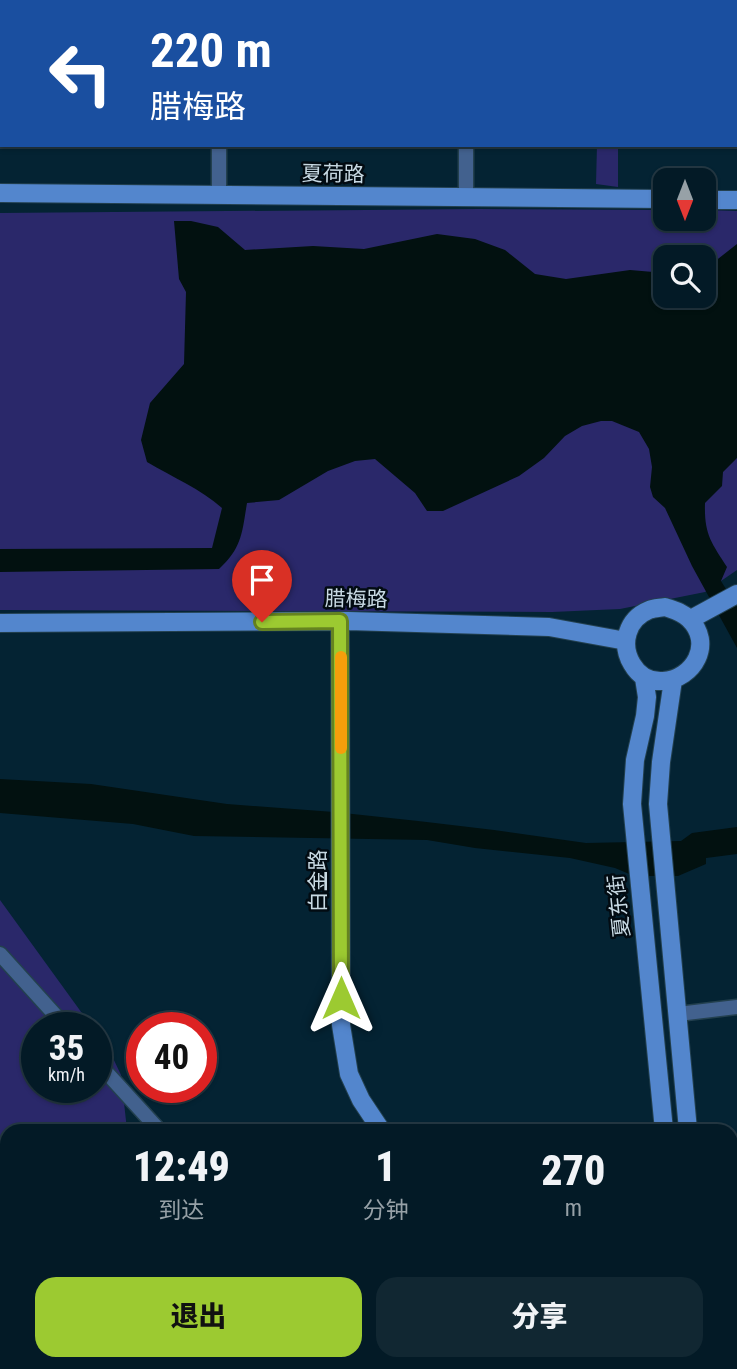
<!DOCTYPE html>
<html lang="zh">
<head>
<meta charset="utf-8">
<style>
  :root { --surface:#031a26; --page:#112732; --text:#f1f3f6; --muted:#97a1a7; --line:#243843; --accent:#9cca31 }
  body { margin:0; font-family:"Roboto Condensed","Noto Sans SC",sans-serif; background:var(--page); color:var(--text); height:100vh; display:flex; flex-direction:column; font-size:26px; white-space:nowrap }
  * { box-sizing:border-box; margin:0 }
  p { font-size:23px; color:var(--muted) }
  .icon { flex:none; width:38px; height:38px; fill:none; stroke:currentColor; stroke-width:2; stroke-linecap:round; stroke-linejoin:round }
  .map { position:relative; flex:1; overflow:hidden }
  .side { position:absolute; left:0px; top:1124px; width:738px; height:247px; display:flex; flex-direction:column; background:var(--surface); border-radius:21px 21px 0 0; box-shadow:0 2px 5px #0004,0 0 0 2px var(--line) }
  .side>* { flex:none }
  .hud { position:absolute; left:0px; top:0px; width:738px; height:147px; box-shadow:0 2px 5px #0004,0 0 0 2px var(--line); background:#1a4fa0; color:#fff; overflow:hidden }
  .needle { width:46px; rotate:180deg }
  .controls { position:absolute; left:653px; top:168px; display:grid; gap:14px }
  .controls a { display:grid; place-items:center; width:63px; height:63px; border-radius:14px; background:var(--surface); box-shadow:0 2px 5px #0004,0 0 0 2px var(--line); font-size:35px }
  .speed { position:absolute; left:21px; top:1012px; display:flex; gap:14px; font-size:35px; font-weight:700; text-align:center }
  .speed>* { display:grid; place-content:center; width:91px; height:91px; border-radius:50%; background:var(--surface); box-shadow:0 2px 5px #0004,0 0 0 2px var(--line); line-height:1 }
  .speed small { font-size:18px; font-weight:400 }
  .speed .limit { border:10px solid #d22; background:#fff; color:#111 }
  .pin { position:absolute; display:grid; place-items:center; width:60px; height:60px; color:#fff; margin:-72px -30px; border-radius:50% 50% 50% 0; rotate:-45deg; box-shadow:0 0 7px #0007 }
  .pin .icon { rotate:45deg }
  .me { position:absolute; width:77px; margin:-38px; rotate:0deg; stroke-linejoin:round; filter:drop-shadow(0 0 5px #0008) }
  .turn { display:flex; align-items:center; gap:24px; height:147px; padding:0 35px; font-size:32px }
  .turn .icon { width:91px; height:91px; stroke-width:2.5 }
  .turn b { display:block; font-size:49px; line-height:60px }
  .eta { display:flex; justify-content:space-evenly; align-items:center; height:119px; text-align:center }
  .eta b { font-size:42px; font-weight:800; line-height:49px }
  .primary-button { display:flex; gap:14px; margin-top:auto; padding:14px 35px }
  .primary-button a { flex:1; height:80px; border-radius:21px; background:var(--accent); color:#111; font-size:28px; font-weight:800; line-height:80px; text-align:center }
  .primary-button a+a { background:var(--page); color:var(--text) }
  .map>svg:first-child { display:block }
  .green { fill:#2a286a; fill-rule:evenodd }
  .water { fill:#021110 }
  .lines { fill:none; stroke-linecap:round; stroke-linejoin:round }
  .street-casing { stroke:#23404f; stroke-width:17 }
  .secondary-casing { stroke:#23404f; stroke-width:20 }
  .street { stroke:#42618e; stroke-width:14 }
  .secondary { stroke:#5386cd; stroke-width:18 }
  .route-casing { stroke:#658320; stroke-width:18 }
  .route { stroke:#9cca31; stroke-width:12 }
  .slow { stroke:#f59e0b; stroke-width:12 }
  .labels { text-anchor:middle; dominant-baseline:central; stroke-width:5; stroke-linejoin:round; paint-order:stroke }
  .street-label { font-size:21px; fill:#c8d9e3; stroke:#020b12 }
</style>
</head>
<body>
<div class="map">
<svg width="737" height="1369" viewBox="0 0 737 1369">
  <rect width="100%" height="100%" fill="#042333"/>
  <path class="green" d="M229 0H458V2H229Z
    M477 0H737V77V2H477Z
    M597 145H618V187L596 184Z
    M479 209 665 210V219H704V210L737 211V570L705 592 620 609 552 612 0 610V213ZM665 257H704V296H665Z
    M0 900 92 1027H37V1087H96V1033L112 1056 121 1075 127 1130H7V1289L0 1281Z
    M80 1363H273L265 1369H83Z"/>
  <path class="water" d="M174 221H191L218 227 245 250 313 246 364 249 437 234 475 239 505 250 535 274 566 279 630 270 665 273V296H704V267L709 266 737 244V458L723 472 722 486 705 503C704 534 711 542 727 567L721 581 737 607V648L692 566 665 508 653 497 650 487 652 467 649 449 639 432 612 421H601L582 426 565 436 544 458 519 476 443 511H427L415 493 375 459 355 461 328 471 279 500 247 503C242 533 242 548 219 569L0 572V549L212 548 222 508C201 489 172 477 147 462L141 440 150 403 184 364 186 292 179 279Z
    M0 779 91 784 227 804 334 812 418 821 494 830 586 843 681 841 692 833 737 827V854L706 858V864L678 876H634L615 868 570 858 475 848 427 840 194 836 133 824 0 813Z"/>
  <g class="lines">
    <g class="street-casing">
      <path id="street" d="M220 2V0
        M467 2V0
        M219 195V145
        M466 198V145
        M0 954 66 1027
        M678 1014 737 1007
        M96 1061 159 1130"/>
    </g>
    <g class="secondary-casing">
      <path id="secondary" d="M0 193 665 199
        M704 200H737
        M665 607C674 610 682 612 689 619 714 643 694 679 663 681 649 682 639 676 632 664 620 644 627 619 649 610 654 608 660 608 665 607Z
        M691 619 737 594
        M340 621 341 1025 349 1074 361 1100 381 1130
        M0 623 348 621 549 627 626 641
        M644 678 647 697 645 716 635 760 632 804 664 1130
        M673 680 661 762 658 804 688 1130
        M732 1171 737 1170
        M0 1338 7 1345
        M25 1363 30 1369
        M316 1369 325 1363"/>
    </g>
    <use href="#street" class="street"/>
    <use href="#secondary" class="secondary"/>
  </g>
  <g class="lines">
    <g class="route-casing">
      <path id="route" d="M262 622 340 621 341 998"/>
    </g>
    <use href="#route" class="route"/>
    <path class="slow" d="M341 657V748"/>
  </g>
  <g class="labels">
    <g class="street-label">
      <text transform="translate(333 174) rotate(1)">夏荷路</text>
      <text transform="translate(356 599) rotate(1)">腊梅路</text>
      <text transform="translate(318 881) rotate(-90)">白金路</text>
      <text transform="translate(619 906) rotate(-96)">夏东街</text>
    </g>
  </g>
</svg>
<div class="controls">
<a><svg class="needle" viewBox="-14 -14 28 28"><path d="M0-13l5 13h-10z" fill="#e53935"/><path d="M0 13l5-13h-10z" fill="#97a1a7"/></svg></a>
<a><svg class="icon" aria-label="search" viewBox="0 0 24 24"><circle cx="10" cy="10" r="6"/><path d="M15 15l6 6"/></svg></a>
</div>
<div class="speed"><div>35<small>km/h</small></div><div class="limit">40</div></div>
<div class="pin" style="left:262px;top:622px;background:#d93025"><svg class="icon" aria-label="arrive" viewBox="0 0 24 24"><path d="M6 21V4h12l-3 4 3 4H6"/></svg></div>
<svg class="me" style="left:341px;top:998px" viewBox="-20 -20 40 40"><path d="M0-17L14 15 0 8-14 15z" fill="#9cca31" stroke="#fff" stroke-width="4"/></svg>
<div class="hud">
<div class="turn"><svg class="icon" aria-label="left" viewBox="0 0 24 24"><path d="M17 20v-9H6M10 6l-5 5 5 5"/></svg><div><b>220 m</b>腊梅路</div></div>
</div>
<section class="side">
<div class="eta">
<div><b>12:49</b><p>到达</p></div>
<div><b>1</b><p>分钟</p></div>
<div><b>270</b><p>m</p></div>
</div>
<div class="primary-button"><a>退出</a><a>分享</a></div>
</section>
</div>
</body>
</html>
